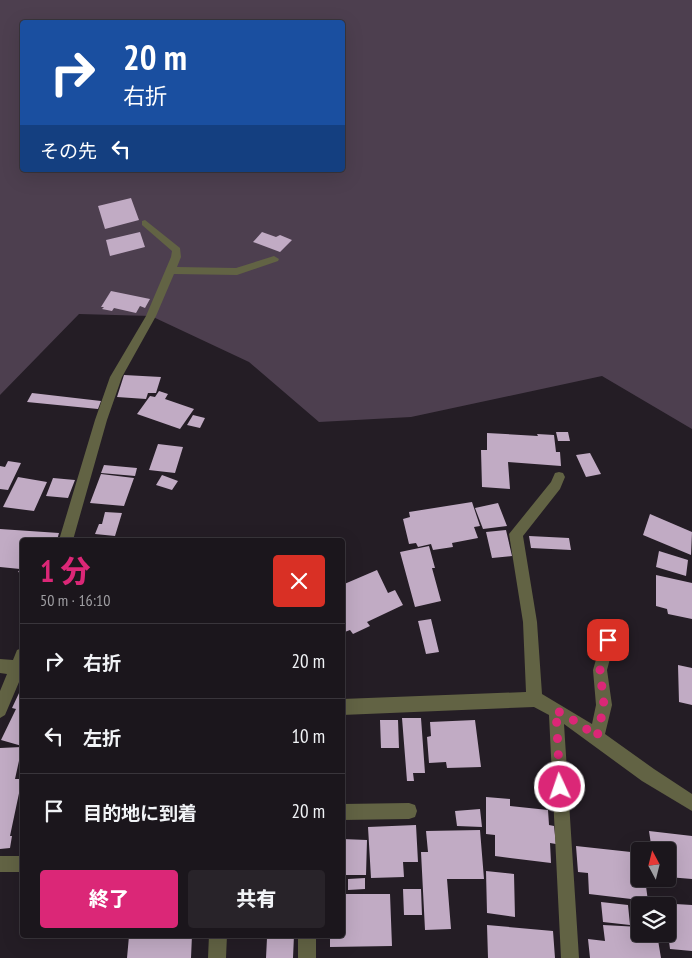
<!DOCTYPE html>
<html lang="ja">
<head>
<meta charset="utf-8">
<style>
  :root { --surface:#1b161c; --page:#282329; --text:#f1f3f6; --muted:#a09fa3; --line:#39353b; --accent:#db2777 }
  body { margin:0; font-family:"PT Sans Narrow","Noto Sans JP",sans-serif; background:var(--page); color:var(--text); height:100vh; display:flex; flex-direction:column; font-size:19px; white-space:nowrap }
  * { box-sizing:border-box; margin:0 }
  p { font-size:16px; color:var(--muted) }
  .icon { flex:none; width:28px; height:28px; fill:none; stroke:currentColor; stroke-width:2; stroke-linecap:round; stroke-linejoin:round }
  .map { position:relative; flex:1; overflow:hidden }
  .panel { position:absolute; left:20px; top:538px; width:325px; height:400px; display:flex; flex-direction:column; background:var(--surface); border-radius:5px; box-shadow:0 5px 20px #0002,0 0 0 1px var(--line) }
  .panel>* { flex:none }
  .hud { position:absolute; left:20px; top:20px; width:325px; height:152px; border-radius:5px; box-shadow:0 5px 20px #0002,0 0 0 1px var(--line); background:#1a4fa0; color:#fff; overflow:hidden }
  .needle { width:32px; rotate:353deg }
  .buttons { position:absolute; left:631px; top:842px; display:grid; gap:10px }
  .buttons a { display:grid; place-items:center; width:45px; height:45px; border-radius:5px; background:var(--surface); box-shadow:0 5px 20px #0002,0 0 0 1px var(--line); font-size:25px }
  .pin { position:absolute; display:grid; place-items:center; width:42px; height:42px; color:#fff; margin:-21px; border-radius:10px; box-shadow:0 2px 8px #0006 }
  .me { position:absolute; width:55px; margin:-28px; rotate:357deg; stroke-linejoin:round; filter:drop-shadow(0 0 4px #0008) }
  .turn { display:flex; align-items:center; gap:18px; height:105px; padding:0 20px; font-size:22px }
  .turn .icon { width:65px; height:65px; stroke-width:2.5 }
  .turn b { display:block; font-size:35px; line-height:42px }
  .then { display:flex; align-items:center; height:48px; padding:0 20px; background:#0003; gap:10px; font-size:19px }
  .round { display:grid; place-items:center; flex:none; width:52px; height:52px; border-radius:5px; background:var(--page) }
  .head { display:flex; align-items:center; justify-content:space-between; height:85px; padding:0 20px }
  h1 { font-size:30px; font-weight:800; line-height:38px; color:var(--accent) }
  .action { display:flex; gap:10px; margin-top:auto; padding:10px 20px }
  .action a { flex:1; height:58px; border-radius:5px; background:var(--accent); color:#fff; font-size:20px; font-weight:800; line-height:58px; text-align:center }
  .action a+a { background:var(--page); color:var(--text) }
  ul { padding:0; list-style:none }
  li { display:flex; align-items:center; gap:15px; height:75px; padding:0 20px; border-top:1px solid var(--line) }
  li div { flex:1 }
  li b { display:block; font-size:19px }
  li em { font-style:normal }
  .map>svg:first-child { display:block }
  .green { fill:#4d3f4f; fill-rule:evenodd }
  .building { fill:#c1abc4 }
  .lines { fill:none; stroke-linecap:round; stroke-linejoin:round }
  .minor { fill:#626344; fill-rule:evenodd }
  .route { stroke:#db2777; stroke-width:9; stroke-dasharray:0 16.2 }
</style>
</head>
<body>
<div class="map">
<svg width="692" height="958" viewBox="0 0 692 958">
  <rect width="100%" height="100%" fill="#241d25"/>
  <path class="green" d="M0 0H692V429L602 376 411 417 319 422 249 362 151 316 79 314 0 395ZM22 22H342V170H22Z"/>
  <path class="building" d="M131 198 139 220 105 229 98 206Z
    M140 232 145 247 110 256 106 240Z
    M262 232 276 237 280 235 292 240 280 252 253 242Z
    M111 291 150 299 145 308 140 306 136 313 114 308 112 311 102 309 104 307H101Z
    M124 375 161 377 156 393H148L146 399 117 397Z
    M159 391 168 394 165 399 194 409 180 429 137 414 150 396 155 397Z
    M32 393 101 401 98 409 27 402Z
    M193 415 205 418 200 428 187 425Z
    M556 432H568L570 441H558Z
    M487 433 538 436 537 434 554 435 556 452H560L561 466 508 462 510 489 482 487 481 450H487Z
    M158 444 183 447 175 473 149 470Z
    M590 453 601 474 586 477 576 455Z
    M8 461 21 463 8 490 0 489V466L5 467Z
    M104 465 137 468 135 476 101 473Z
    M101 474 134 478 124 506 90 503Z
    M162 475 178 481 172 490 156 485Z
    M18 477 47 482 34 511 3 507Z
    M53 478 75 480 68 498 46 496Z
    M472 502 480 526 474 527 478 538 452 543 453 547 433 550 431 544 418 547 416 543 409 544 403 519 410 517 409 512Z
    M498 503 507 526 483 529 475 508Z
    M105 512 122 513 115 536 95 534 99 524H102Z
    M650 514 692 532 691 555 643 535Z
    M0 529 59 533 57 540H22V573L18 572 20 569 0 567Z
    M506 530 512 556 492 558 486 532Z
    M529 536 569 538 571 550 531 548Z
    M429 546 435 568H432L441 601 415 607 400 552Z
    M659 551 688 560 686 576 656 567Z
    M377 570 388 593 395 590 403 605 367 622 370 626 353 634 350 630 342 633V585Z
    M656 575 692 583V619L668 614 667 609 656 606Z
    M431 619 439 652 426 654 418 621Z
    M678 665 692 668V705L679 702Z
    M20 691H22V746L1 740 16 709 12 708Z
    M402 718H421L425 773H413L414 781H407Z
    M380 720H398L399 748H381Z
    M475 720 481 767 447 768 446 762 429 763 427 737 431 736 430 722Z
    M22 747 15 779H22L10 836H12L10 848 0 849V748Z
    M486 797 510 799V806L548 810 549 825 554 826 556 844 550 843 551 863 495 856V835L486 834Z
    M480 809 482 827 457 826 455 811Z
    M416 825 418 862H403L404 877 371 878 368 827Z
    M480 830 484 879H447L451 929 425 930 421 852H428L426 831Z
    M649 831 692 836V879L668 877V851H652Z
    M342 839 367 840 366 875H345V880L342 879Z
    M576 846 640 853V879H645L648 901 589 894 588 873 578 872Z
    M486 871 514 874 515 917 487 913Z
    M365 878V889L348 890V879Z
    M403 889H421L422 915H404Z
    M342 894H390L392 946 330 947V935H342Z
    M601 902 628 905 630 925 603 922Z
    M659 903 692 905V951L670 949 669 941H665L664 934H668V906H660Z
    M487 925 553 931 555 958H488Z
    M603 925 640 927V934H657L661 958H590L588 939 605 941Z
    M147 935H192L191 958H127L129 936Z
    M271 935H294L293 958H266L267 938Z"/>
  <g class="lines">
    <path class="minor" d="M145 220 180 248 181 257 177 267 236 268 274 256 279 259 278 261 237 275 174 274 156 316 122 377 107 420 73 540H59L95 420 110 377 146 316 171 257 172 251 142 225V221Z
      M559 472 563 473 565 477 560 489 523 536 537 622 542 694 592 724 596 705 593 670 603 635 608 633 613 635 615 640 607 670 612 705 605 734 654 769 692 794V811L642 781 564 724 579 958H561L549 715 534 707 342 715V699L526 692 523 622 509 534 551 482 555 473Z
      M22 648V675L5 715 0 718V691L7 674 0 673V659L13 660 17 650Z
      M409 803 415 805 417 811 415 817 409 819 342 820V804Z
      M0 856H22V872H0Z
      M209 935H227L226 958H208Z
      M298 935H316V958H298Z"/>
  </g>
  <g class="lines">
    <path class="route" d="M560 787 556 710 580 724 597 737 604 705 600 670 608 640"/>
  </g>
</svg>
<div class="buttons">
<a><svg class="needle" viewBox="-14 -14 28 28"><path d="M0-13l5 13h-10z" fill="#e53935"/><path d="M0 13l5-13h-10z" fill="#a09fa3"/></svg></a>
<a><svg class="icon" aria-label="layers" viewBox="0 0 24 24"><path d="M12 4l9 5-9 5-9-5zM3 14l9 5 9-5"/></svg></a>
</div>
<div class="pin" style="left:608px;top:640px;background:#d93025"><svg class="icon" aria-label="arrive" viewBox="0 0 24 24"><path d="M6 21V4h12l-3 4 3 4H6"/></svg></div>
<svg class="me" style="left:560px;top:787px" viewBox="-20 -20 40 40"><circle r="17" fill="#db2777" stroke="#fff" stroke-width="3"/><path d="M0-11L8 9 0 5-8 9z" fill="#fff"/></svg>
<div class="hud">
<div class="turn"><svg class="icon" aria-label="right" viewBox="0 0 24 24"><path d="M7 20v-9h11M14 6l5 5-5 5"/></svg><div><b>20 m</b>右折</div></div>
<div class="then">その先<svg class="icon" aria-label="left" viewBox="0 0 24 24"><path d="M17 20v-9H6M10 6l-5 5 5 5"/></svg></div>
</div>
<section class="panel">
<div class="head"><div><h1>1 分</h1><p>50 m · 16:10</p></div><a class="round" style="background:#d93025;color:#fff"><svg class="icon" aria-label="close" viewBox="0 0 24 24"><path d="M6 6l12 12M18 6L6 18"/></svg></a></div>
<ul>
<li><svg class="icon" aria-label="right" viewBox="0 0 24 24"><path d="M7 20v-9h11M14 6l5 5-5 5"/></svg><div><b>右折</b></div><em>20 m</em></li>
<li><svg class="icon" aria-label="left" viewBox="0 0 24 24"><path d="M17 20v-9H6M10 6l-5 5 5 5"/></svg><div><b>左折</b></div><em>10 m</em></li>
<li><svg class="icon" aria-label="arrive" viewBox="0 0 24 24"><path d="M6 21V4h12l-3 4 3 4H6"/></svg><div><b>目的地に到着</b></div><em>20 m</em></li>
</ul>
<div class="action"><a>終了</a><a>共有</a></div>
</section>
</div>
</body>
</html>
